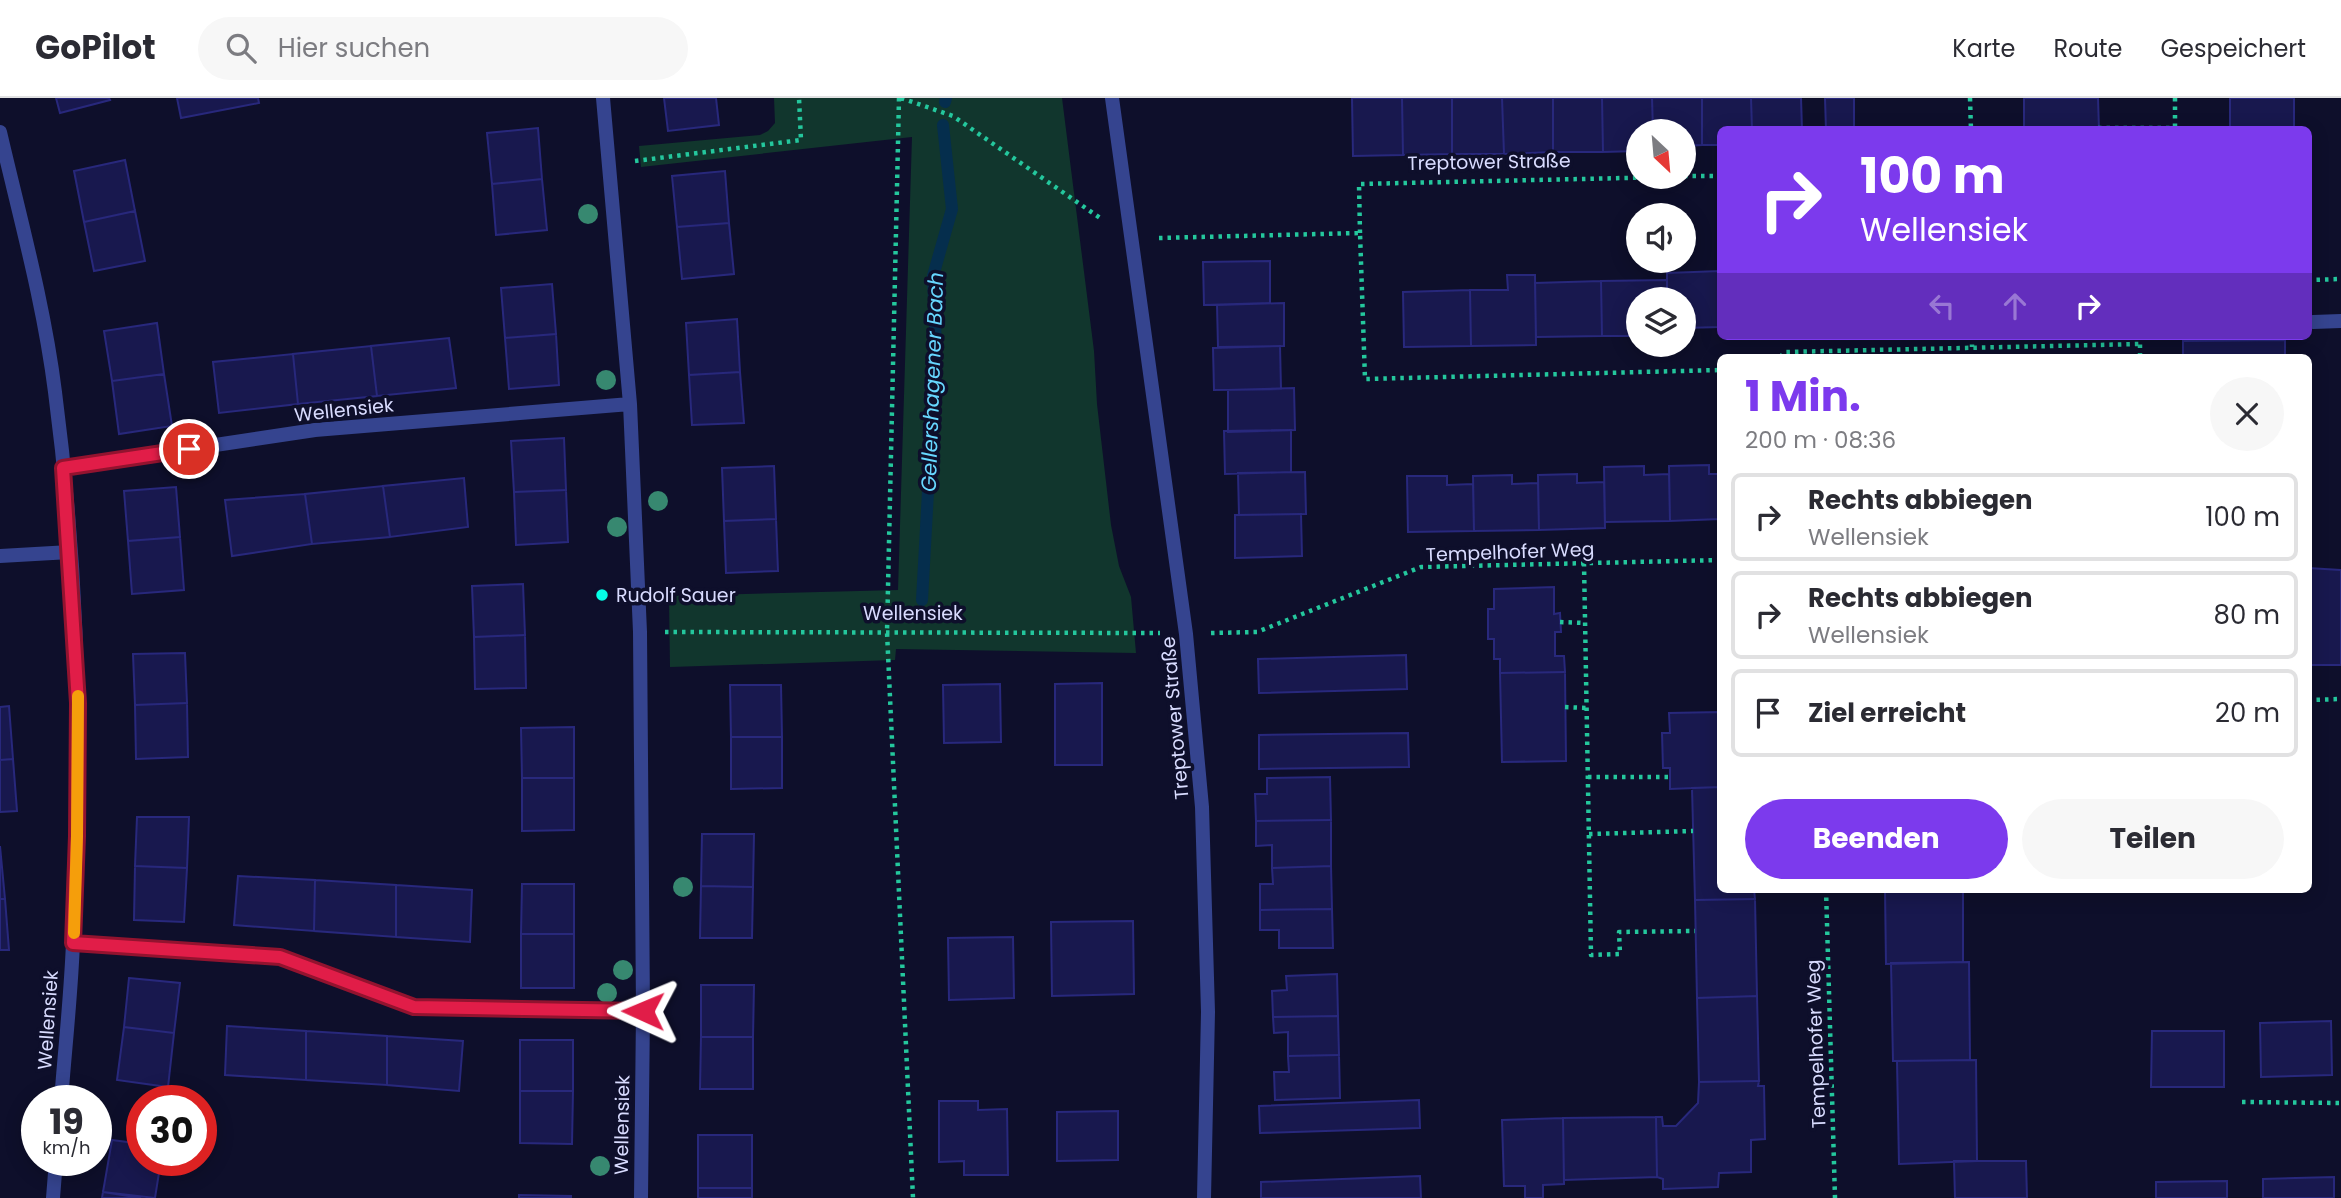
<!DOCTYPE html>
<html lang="de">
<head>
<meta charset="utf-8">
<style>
  :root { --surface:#fff; --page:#f7f7f7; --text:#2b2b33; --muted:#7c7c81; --line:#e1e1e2; --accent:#7c3aed }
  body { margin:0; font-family:Poppins,sans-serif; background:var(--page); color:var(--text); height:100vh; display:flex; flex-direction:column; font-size:26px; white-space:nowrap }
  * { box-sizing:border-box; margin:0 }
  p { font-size:23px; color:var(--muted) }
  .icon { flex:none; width:38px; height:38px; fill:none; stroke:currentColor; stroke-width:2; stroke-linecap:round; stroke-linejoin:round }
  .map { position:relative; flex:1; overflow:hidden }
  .panel { position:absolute; left:1717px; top:256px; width:595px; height:539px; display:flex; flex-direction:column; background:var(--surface); border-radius:10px; box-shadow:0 4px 18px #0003 }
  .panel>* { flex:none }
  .top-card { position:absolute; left:1717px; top:28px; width:595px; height:214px; border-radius:10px; box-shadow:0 4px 18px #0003; background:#7c3aed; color:#fff; overflow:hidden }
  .needle { width:46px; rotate:154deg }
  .buttons { position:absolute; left:1626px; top:21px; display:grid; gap:14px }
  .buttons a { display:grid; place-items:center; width:70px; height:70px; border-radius:50%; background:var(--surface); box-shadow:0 4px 18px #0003; font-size:35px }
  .speed { position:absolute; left:21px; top:987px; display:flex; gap:14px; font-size:35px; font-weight:700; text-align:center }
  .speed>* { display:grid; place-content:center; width:91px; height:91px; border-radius:50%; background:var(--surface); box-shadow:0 4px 18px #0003; line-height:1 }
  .speed small { font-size:18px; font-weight:400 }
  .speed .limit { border:10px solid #d22; background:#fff; color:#111 }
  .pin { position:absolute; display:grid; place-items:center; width:60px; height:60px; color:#fff; margin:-30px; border:4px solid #fff; border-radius:50%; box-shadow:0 2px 7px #0007 }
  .me { position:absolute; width:77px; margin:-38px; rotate:271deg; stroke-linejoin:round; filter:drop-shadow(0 0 5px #0008) }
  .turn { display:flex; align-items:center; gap:24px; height:147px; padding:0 28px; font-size:32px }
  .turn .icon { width:91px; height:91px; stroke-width:2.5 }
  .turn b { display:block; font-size:49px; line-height:60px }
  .lanes { display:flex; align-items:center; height:66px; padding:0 28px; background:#0003; justify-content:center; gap:35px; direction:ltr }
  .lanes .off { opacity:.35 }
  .round { display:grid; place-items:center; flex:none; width:74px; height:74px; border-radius:37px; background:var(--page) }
  .headline { display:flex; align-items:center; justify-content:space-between; height:119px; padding:0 28px }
  h1 { font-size:42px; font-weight:700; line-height:52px; color:var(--accent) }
  .cta { display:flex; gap:14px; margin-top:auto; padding:14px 28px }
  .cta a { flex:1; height:80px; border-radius:42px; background:var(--accent); color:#fff; font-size:28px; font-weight:700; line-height:80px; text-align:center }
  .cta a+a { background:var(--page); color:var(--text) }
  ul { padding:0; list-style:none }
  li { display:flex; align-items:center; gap:21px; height:88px; margin:0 14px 10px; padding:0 14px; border:4px solid var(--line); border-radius:10px }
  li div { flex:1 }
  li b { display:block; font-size:26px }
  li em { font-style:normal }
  header { display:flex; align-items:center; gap:42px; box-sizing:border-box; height:98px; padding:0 35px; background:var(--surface); border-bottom:2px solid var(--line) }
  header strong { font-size:33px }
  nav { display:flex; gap:38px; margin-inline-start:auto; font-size:24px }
  .search { width:490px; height:63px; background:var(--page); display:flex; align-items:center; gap:18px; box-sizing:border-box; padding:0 24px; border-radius:38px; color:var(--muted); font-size:26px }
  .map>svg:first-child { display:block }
  .green { fill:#11362d }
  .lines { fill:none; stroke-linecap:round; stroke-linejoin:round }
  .stream { stroke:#052e4d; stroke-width:12 }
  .building { fill:#18184e; stroke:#28287c; stroke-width:2 }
  .path { stroke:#24c79d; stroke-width:4.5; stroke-dasharray:3.5 5; stroke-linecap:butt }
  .lane { stroke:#35448f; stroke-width:14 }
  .street { stroke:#35448f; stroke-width:14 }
  .tree { fill:#378870 }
  .route-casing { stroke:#92132f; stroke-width:18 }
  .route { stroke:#e11d48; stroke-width:12 }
  .slow { stroke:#f59e0b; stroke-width:12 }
  .poi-dot { fill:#05ffe6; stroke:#0e0f2b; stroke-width:2.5 }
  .labels { text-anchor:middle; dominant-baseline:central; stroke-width:7; stroke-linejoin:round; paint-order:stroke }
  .street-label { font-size:19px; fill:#d9dcff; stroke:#0e0f2b }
  .poi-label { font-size:19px; fill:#d9dcff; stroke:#0e0f2b; text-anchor:start }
  .water-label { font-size:21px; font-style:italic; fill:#67d7ff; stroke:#0e0f2b }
</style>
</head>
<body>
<header>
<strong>GoPilot</strong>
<div class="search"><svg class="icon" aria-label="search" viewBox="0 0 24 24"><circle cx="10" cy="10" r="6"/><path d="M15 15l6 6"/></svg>Hier suchen</div>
<nav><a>Karte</a><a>Route</a><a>Gespeichert</a></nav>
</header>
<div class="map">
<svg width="2341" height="1100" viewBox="0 0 2341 1100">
  <rect width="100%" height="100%" fill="#0e0f2b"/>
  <path class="green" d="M774 0H1062L1094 253 1097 306 1111 427 1119 468 1131 499 1136 555 896 551 895 562 670 569 669 498 898 492 912 39 641 69 639 48 760 37 768 33 775 25Z"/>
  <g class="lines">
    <path class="stream" d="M945 4 946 0
      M922 502 936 249 933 178 952 111 943 27"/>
  </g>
  <path class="building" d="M56 0H109L110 2 60 15Z
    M177 0H258L259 5 181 20Z
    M664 0H716L719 27 668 33Z
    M1352 0H1402L1403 57 1353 58Z
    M1402 0H1452V56L1403 57Z
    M1452 0H1502L1504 56H1452Z
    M1502 0H1553V54L1504 56Z
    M1553 0H1602L1603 54H1553Z
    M1602 0H1652L1653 33H1638V53L1603 54Z
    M1652 0H1702V47L1684 48V33H1653Z
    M1702 0H1751L1752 32H1720V47H1702Z
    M1751 0H1801L1802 32H1752Z
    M1825 0H1854V32H1826Z
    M2024 0H2098L2099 32H2024Z
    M2230 0H2294V32H2230Z
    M538 30 542 81 492 86 487 35Z
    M125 62 135 113 84 124 74 73Z
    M725 73 729 125 677 129 672 78Z
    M542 81 547 132 496 137 492 86Z
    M135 113 145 163 94 173 84 124Z
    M729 125 734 176 682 181 677 129Z
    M1270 163V205L1204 207 1203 164Z
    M1720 173V229L1684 230V201H1667V175Z
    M1507 177H1535L1536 247 1471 248 1470 192H1508Z
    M1667 182V201H1638V238H1602L1601 183Z
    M1601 183 1602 238 1536 239 1535 185Z
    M552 186 556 236 505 240 501 190Z
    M1470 192 1471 248 1404 249 1403 194Z
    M1284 205V248L1218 249 1217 207Z
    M737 221 740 274 689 277 686 225Z
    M157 225 164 276 112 283 104 233Z
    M556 236 559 287 509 291 505 240Z
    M449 240 456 290 377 298 371 248Z
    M2285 242V259H2183V243Z
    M371 248 377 298 298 306 293 256Z
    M1280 248 1281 291 1214 292 1213 250Z
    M293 256 298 306 219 315 213 264Z
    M740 274 744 325 692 327 689 277Z
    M164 276 172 328 119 336 112 283Z
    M1294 290 1295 332 1228 334V292Z
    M1291 332V374L1225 376 1224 333Z
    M564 340 566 392 514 394 511 343Z
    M1709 367V376H1720V421L1670 423 1669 368Z
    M774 368 776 421 724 423 722 370Z
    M1644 368V377L1669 376 1670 423 1605 424 1604 369Z
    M1305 374 1306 416 1239 417 1238 375Z
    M1577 376V385L1604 384 1605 430 1539 432 1538 377Z
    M1512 377V386L1538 385 1539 432 1474 433 1473 378Z
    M1407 378H1447V387L1473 386 1474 433 1408 434Z
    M464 380 468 429 390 439 383 388Z
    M383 388 390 439 312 446 305 396Z
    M176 389 180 439 128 443 124 393Z
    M566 392 568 444 516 447 514 394Z
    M305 396 312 446 232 458 225 402Z
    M1301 416 1302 458 1235 460V417Z
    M776 421 778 473 726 475 724 423Z
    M180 439 184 492 132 496 128 443Z
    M2308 470 2341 472V567H2308Z
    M1718 478H1720V576Z
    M523 486 525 537 474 539 472 488Z
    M1554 489V516L1560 515 1561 534H1555V558H1564L1565 574 1500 575V561H1494V541H1488V511H1494V491Z
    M525 537 526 590 475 591 474 539Z
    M185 555 187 605 135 607 133 556Z
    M1406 557 1407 591 1259 595 1258 561Z
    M1565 574 1566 663 1502 664 1500 575Z
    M1102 585V667H1055V586Z
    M1000 586 1001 644 944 645 943 587Z
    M730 587H781L782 639H731Z
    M187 605 188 659 136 661 135 607Z
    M9 608 13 661 0 662V609Z
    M1720 614V689L1670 691V670H1663L1662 635H1670L1669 615Z
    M574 629V680H522L521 630Z
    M1408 635 1409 669 1259 671V637Z
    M731 639H782V690L731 691Z
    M13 661 17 713 0 714V662Z
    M1330 679 1331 722 1256 723 1255 696H1267V680Z
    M522 680H574V732L522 733Z
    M1720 689V791H1754L1755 801 1695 802 1692 690Z
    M137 719H189L187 770 135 768Z
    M1331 722V768L1272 770V747L1256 748V723Z
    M702 736H754L753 789 701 788Z
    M0 748 5 801H0Z
    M135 768 187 770 184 824 134 822Z
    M1331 768 1332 811 1260 812V786H1273L1272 770Z
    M238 778 315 782 314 833 234 827Z
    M315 782 396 787V839L314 833Z
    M522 786H574V836H521Z
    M396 787 472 792 470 844 396 839Z
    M701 788 753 789 752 840H700Z
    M1885 791H1963V864L1886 866Z
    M0 801H5L9 852H0Z
    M1755 801 1757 898 1697 900 1695 802Z
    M1332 811 1333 850H1279V832H1260V812Z
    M1133 823 1134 896 1052 898 1051 824Z
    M521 836H574V890H521Z
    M1013 839 1014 900 949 902 948 840Z
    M1969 864 1970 962 1893 963 1891 865Z
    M1337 876 1338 918 1273 919 1272 893 1287 892 1286 878Z
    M129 880 180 885 174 935 124 929Z
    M701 887H754L753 939H701Z
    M1757 898 1759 983 1699 984 1697 900Z
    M1338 918 1339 957 1288 958V934L1274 935 1273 919Z
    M2331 923 2332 977 2261 979 2260 925Z
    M227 928 306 933V982L225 977Z
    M124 929 174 935 168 989 117 982Z
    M306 933 387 938V987L306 982Z
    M2152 933H2224V989H2151Z
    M387 938 463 943 459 993 387 987Z
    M701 939H753V991H700Z
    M520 942H573V993H520Z
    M1339 957 1340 1000 1275 1002 1274 974H1289L1288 958Z
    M1976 962 1977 1063 1899 1066 1897 963Z
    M1759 983 1758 988H1764L1765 1041 1751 1042V1074L1719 1075 1718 1089 1663 1091V1081L1657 1079 1656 1019H1662L1663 1028H1676L1698 1005 1699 984Z
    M520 993H573L572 1046 520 1045Z
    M1419 1002 1420 1030 1260 1035 1259 1008Z
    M939 1003H978V1012L1007 1011 1008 1077H964V1063L939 1064Z
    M1118 1013V1062L1057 1063V1014Z
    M1656 1019 1657 1079 1564 1082 1563 1020Z
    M1563 1020 1564 1086 1543 1087V1100H1525V1088H1504L1502 1022Z
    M698 1037H752V1090H698Z
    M112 1042 142 1046V1062H161L155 1100 103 1094Z
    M1954 1063H2026L2027 1100H1955Z
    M1420 1078 1421 1100H1261V1084Z
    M2334 1079V1100H2263V1081Z
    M2227 1083V1100H2156V1084Z
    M698 1090H752V1100H698Z
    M103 1094 141 1100H102Z
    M519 1097 571 1098V1100H519Z"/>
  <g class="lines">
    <path class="path" d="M899 0 887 534 913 1100
      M901 0 953 18 1100 120
      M1970 0 1971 32
      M2175 0V31
      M2098 30H2175
      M635 63 801 42 799 0
      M1684 78H1720
      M1360 135 1359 86 1669 79
      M1159 140 1360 135 1365 281 1720 272
      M2308 182 2341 181
      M1972 238V249
      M2140 238V259
      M1780 259 1785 254 2140 246
      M1584 465 1591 857 1620 856 1619 834 1695 833
      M1560 524 1585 525
      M665 534 1160 535
      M1211 535 1257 534 1421 469 1720 462
      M2308 602 2341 601
      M1565 609 1587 610
      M1588 679H1670
      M1589 736 1693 733
      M1826 791 1835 1100
      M2242 1004 2341 1005"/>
    <path class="lane" d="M2313 224 2341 223"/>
    <path class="street" d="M603 0 630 306 640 534 643 913 641 1100
      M1112 0 1186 536 1202 709 1208 914 1204 1100
      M0 34C20 120 44 206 55 294 79 476 83 661 73 844 71 897 65 950 61 1003
      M63 370 315 332 630 306
      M0 458 70 454
      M73 845 280 859 414 909 643 913
      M53 1100 56 1062"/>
  </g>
  <g class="tree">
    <circle cx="588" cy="116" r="10"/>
    <circle cx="606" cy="282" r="10"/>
    <circle cx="658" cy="403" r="10"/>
    <circle cx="617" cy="429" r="10"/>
    <circle cx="683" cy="789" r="10"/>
    <circle cx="623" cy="872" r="10"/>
    <circle cx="607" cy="895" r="10"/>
    <circle cx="600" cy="1068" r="10"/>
  </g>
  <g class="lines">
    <g class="route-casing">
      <path id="route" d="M189 351 63 370 78 605 77 738 73 845 280 859 414 909 643 913"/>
    </g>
    <use href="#route" class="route"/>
    <path class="slow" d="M74 835 77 738 78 598"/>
  </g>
  <circle class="poi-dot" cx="602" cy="497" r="7"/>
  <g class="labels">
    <g class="street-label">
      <text transform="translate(1489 64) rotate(-1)">Treptower Straße</text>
      <text transform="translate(344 312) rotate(-6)">Wellensiek</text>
      <text transform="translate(1510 454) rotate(-2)">Tempelhofer Weg</text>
      <text x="913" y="515">Wellensiek</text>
      <text transform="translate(1175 620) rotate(-95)">Treptower Straße</text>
      <text transform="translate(48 922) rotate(-86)">Wellensiek</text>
      <text transform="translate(1816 946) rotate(-92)">Tempelhofer Weg</text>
      <text transform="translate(622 1027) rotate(-89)">Wellensiek</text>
    </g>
    <g class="poi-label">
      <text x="616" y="497">Rudolf Sauer</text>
    </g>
    <g class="water-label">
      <text transform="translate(932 284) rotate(-88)">Gellershagener Bach</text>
    </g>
  </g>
</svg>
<div class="buttons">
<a><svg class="needle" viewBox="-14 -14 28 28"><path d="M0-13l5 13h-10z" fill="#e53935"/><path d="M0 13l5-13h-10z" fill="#7c7c81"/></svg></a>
<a><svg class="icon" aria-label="sound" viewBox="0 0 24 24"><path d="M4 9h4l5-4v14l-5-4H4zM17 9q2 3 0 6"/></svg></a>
<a><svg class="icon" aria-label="layers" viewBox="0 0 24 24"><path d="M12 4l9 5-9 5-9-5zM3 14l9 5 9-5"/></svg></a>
</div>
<div class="speed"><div>19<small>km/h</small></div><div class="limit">30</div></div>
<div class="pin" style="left:189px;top:351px;background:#d93025"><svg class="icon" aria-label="arrive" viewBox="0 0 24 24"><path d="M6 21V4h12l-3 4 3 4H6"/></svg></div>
<svg class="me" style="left:643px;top:913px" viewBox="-20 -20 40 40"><path d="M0-17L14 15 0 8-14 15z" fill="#e11d48" stroke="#fff" stroke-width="4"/></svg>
<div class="top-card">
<div class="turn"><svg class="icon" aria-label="right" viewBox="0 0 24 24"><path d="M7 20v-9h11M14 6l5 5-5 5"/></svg><div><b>100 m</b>Wellensiek</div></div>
<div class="lanes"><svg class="icon off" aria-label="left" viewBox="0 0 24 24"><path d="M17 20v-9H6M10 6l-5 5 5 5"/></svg><svg class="icon off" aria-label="ahead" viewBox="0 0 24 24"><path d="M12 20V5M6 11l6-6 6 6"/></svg><svg class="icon" aria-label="right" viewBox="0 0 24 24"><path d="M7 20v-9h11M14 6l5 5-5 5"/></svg></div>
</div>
<section class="panel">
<div class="headline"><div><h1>1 Min.</h1><p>200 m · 08:36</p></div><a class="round"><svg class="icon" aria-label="close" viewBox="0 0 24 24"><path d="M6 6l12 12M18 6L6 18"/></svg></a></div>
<ul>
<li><svg class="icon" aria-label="right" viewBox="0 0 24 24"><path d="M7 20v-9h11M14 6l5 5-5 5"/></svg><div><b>Rechts abbiegen</b><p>Wellensiek</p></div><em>100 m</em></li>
<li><svg class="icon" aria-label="right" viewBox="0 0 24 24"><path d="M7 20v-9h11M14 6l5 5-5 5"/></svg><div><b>Rechts abbiegen</b><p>Wellensiek</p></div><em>80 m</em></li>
<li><svg class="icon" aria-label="arrive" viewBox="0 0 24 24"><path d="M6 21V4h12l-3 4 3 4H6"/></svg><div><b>Ziel erreicht</b></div><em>20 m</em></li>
</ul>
<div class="cta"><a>Beenden</a><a>Teilen</a></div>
</section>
</div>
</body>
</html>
